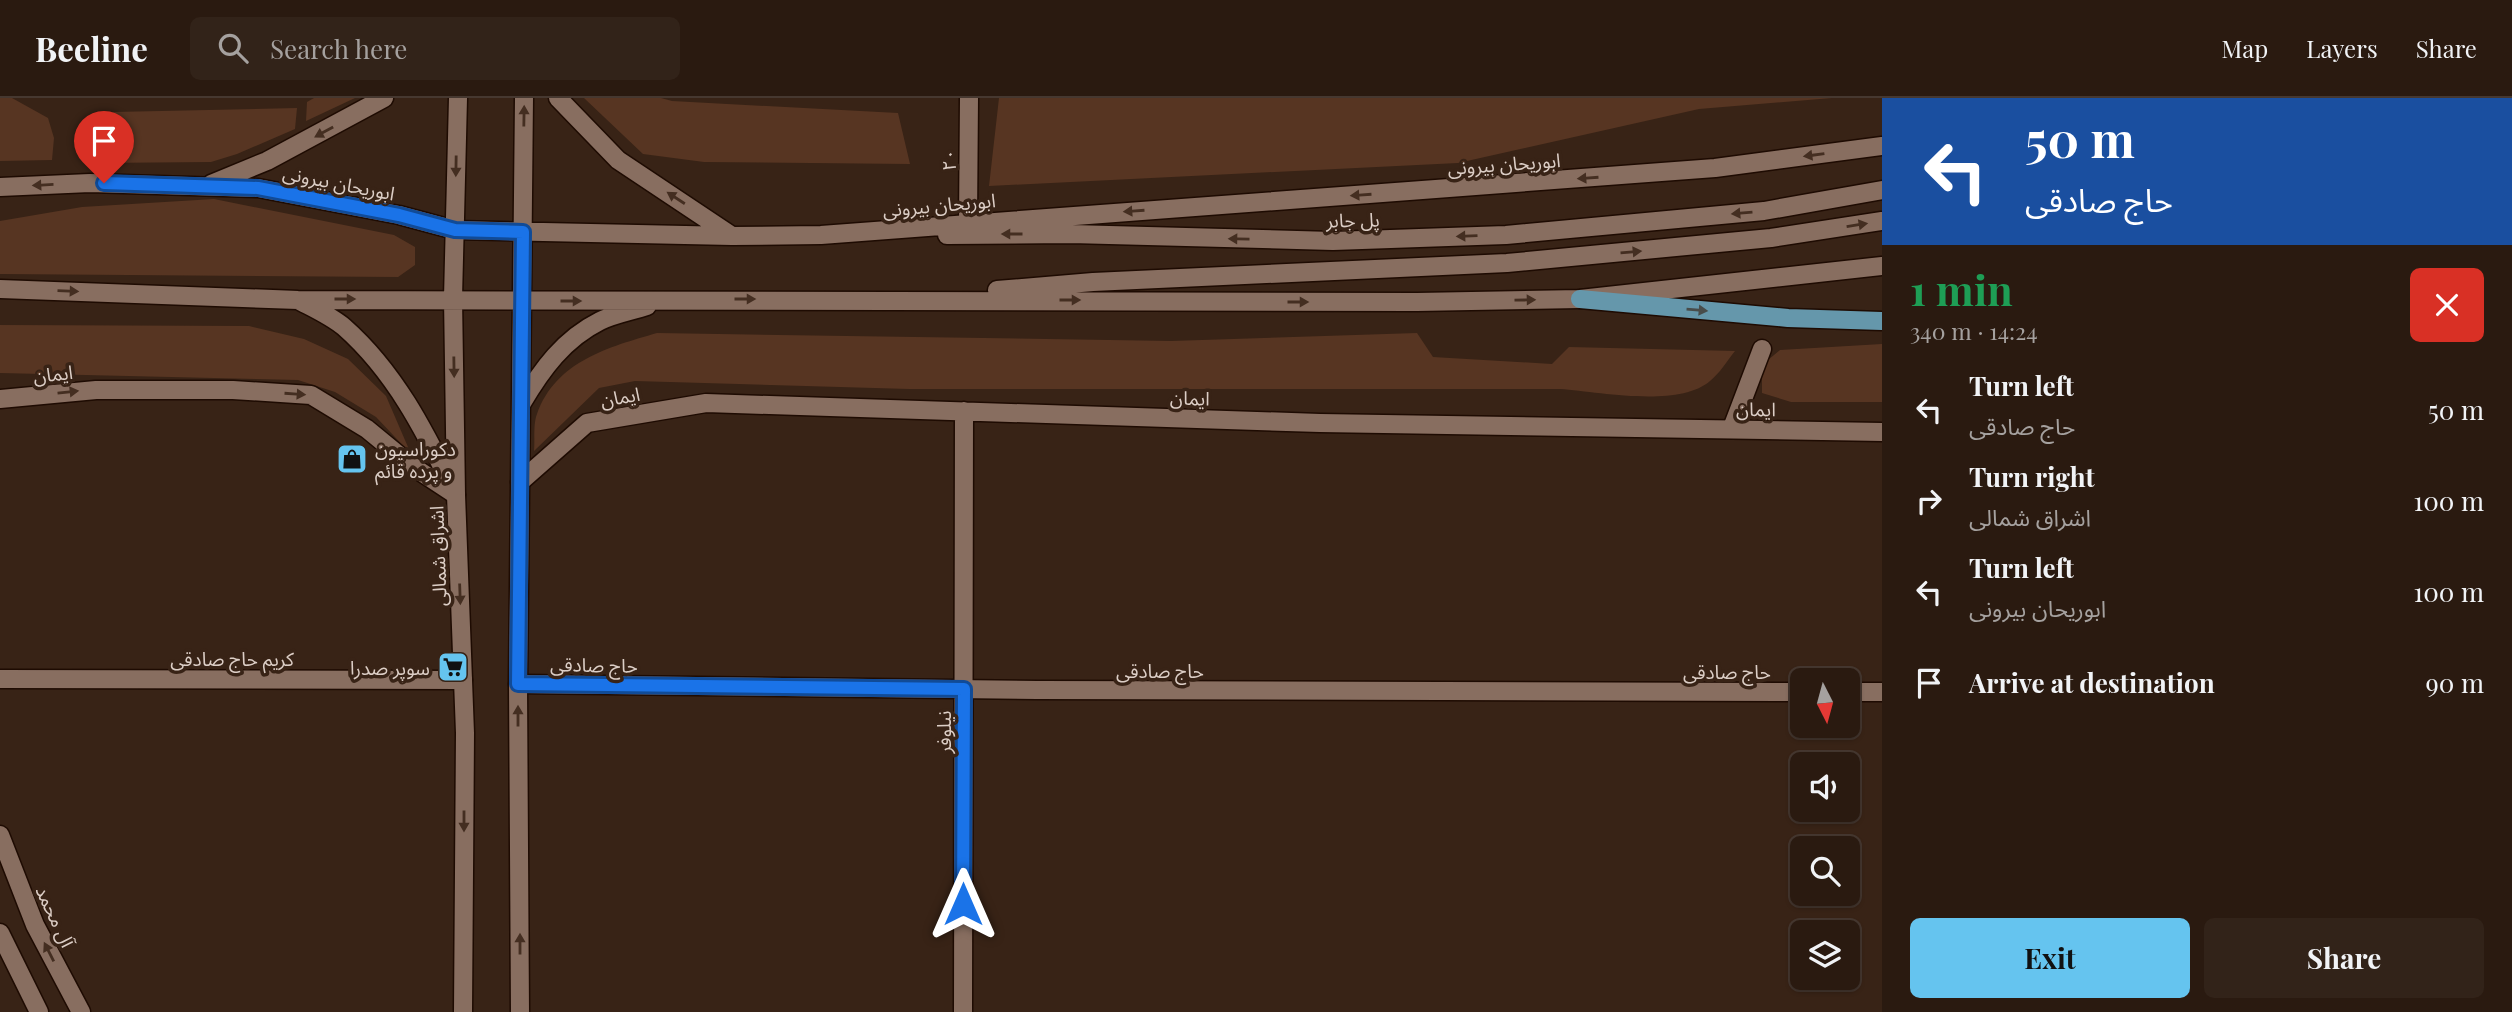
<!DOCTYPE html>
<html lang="en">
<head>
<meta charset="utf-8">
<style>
  :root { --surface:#2a1a10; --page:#322319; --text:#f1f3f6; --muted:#a5a19f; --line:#463830; --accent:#65c4ef }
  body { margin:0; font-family:"Playfair Display","Noto Sans Arabic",serif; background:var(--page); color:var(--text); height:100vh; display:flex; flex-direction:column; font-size:26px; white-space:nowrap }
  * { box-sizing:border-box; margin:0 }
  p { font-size:23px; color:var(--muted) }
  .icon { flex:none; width:38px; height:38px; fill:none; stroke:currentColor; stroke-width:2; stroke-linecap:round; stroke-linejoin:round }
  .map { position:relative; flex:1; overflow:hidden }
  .panel { display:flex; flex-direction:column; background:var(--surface); width:630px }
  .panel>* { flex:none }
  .banner { background:#1a4fa0; color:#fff; overflow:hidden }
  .needle { width:46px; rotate:174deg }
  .fabs { position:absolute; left:1790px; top:570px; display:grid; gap:14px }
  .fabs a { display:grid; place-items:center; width:70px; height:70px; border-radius:10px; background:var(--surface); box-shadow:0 2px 5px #0004,0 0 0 2px var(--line); font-size:35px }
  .pin { position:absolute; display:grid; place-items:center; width:60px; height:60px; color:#fff; margin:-72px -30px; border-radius:50% 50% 50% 0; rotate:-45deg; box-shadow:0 0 7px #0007 }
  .pin .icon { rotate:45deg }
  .me { position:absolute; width:77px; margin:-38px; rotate:0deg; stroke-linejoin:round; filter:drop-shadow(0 0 5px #0008) }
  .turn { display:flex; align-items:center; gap:24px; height:147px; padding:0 28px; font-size:32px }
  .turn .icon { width:91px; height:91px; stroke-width:2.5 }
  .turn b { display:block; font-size:49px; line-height:60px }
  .round { display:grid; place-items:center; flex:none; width:74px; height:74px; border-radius:10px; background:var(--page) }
  .summary { display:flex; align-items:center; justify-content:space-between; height:119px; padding:0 28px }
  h1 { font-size:42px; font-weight:700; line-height:52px; color:#1e9e55 }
  .action { display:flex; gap:14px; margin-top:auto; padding:14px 28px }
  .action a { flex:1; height:80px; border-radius:10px; background:var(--accent); color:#111; font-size:28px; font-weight:700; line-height:80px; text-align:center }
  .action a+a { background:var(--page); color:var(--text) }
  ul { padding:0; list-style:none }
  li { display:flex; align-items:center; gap:21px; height:91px; padding:0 28px }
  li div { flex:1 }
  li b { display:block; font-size:26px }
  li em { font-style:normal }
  header { display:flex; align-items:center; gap:42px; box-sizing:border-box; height:98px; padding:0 35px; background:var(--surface); border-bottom:2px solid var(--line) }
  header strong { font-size:33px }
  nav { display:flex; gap:38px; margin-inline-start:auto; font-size:24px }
  .search { width:490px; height:63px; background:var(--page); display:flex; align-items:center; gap:18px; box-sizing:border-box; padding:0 24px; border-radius:10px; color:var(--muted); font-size:26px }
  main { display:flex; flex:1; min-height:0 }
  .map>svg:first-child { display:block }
  .green { fill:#573522 }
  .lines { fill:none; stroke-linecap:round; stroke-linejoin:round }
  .minor-casing { stroke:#1e0b02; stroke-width:21 }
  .secondary-casing { stroke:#1e0b02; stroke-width:21 }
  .primary-casing { stroke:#1e0b02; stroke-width:21 }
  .minor { stroke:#886e60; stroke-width:18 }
  .secondary { stroke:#886e60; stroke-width:18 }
  .primary { stroke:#6597ab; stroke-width:18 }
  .oneway { fill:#442e21 }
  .oneway2 { fill:#484c4a }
  .route-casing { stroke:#114b97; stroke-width:18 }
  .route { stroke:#1a73e8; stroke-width:12 }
  .labels { text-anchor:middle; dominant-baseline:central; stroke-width:7; stroke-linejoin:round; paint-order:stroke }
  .street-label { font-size:19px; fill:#dccec6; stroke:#382316 }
  .poi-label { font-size:19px; fill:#dccec6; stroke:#382316; text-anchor:start }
</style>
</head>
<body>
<header>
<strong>Beeline</strong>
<div class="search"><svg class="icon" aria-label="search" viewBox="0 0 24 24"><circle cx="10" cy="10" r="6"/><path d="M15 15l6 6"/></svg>Search here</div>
<nav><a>Map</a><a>Layers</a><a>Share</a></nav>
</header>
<main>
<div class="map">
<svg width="1882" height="914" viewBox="0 0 1882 914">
  <rect width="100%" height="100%" fill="#382316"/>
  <path class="green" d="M0 0H12L48 20 54 40 52 62 0 63Z
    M314 0H355L306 23 307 4Z
    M584 0H661L672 3 898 15 910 66 704 64 643 56Z
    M999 0H1832L1699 11 1458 65 989 88Z
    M297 10 295 31 237 56 211 64 97 65 87 44 96 29 113 14Z
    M214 101 394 137 415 149V167L398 179 0 176V123L82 109Z
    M0 227 249 228 304 241 348 261 386 298 411 356 376 319 335 294 298 282 0 275Z
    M657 235 1171 243 1417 235 1433 259 1552 266 1569 249 1735 253C1727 263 1720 275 1710 283 1679 310 1600 294 1560 291H909L635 283 599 290 534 353C535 342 533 326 537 316 556 263 609 249 657 235Z
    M1882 246V304H1791L1762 295V267L1780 252Z"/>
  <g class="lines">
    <g class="minor-casing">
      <path id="minor" d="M968 124 969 0
        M0 301 96 292H233L311 297 367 331 412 368 456 397
        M1732 330 1762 251
        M520 384 587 325 706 305 1320 325 1882 334
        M0 581 463 582
        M518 586 1037 592 1802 594
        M1848 594H1882
        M963 914 964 313"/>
    </g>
    <g class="secondary-casing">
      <path id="secondary" d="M458 0 453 200 456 397 465 635 463 914
        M558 0 618 62 732 138
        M211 86 267 63 384 0
        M0 89 90 85 258 90 399 117 455 132 732 138 821 137 1715 70 1882 48
        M947 137 1071 136 1333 143 1506 137 1764 113 1882 92
        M0 191 298 202 1417 204 1580 201 1882 168
        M997 192 1093 184 1507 165 1771 140 1882 123
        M298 202C313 210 331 218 344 229 395 274 424 332 454 392
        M522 305C542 271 564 241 600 223 614 216 632 213 647 208
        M0 737 35 827 81 914
        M0 835 39 914
        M520 914 518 586 524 0"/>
    </g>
    <g class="primary-casing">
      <path id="primary" d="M1580 201 1788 220 1882 223"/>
    </g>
    <use href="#minor" class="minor"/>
    <use href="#secondary" class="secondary"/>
    <use href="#primary" class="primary"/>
  </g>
  <defs><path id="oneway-solid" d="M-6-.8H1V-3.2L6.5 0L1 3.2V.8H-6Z" transform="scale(1.75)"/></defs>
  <g class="oneway">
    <use href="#oneway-solid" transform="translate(524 18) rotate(-89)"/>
    <use href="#oneway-solid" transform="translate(324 34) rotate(151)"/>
    <use href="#oneway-solid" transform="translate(1814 57) rotate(172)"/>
    <use href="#oneway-solid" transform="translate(456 68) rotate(91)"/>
    <use href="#oneway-solid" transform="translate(1588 80) rotate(176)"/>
    <use href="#oneway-solid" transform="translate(43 87) rotate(177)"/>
    <use href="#oneway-solid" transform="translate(1361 97) rotate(176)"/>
    <use href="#oneway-solid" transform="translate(676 100) rotate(-147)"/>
    <use href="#oneway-solid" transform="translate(1134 113) rotate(176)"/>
    <use href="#oneway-solid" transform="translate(1742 115) rotate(175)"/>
    <use href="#oneway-solid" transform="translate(1857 127) rotate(-9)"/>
    <use href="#oneway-solid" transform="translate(1012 136) rotate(180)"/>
    <use href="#oneway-solid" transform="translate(1467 138) rotate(178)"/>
    <use href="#oneway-solid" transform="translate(1239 141) rotate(-179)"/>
    <use href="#oneway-solid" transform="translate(1631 154) rotate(-5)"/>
    <use href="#oneway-solid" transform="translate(68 193) rotate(2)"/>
    <use href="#oneway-solid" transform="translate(345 201)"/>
    <use href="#oneway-solid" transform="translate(745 201)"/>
    <use href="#oneway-solid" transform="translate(1070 202)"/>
    <use href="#oneway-solid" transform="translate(1525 202) rotate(-1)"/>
    <use href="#oneway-solid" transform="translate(571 203)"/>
    <use href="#oneway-solid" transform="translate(1298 204)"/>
    <use href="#oneway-solid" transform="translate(454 269) rotate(89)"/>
    <use href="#oneway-solid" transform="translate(68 294) rotate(-6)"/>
    <use href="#oneway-solid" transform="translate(295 296) rotate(4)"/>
    <use href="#oneway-solid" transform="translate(460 496) rotate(88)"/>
    <use href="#oneway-solid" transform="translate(518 618) rotate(-90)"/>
    <use href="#oneway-solid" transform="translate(464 723) rotate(90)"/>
    <use href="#oneway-solid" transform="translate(520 846) rotate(-90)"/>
    <use href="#oneway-solid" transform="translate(49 854) rotate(-117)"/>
  </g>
  <use class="oneway2" href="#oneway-solid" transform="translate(1697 212) rotate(5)"/>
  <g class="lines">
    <g class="route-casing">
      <path id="route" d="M104 85 258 90 399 117 455 132 523 134 518 586 964 591 963 806"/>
    </g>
    <use href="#route" class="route"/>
  </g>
  <defs>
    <g id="shop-square" transform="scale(1.575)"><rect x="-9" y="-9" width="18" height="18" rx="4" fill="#65c4ef" stroke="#382316"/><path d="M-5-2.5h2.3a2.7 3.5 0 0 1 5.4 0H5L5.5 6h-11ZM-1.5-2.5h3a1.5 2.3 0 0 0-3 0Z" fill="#111"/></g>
    <g id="supermarket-square" transform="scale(1.575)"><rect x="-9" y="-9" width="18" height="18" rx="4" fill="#65c4ef" stroke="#382316"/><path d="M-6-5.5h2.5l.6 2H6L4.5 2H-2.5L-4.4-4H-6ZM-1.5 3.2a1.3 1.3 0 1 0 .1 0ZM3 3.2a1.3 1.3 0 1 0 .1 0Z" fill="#111"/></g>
  </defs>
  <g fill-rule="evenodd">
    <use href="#shop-square" x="352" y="361"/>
    <use href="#supermarket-square" x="453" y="569"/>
  </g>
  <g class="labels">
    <g class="street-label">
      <text transform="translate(948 62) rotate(-90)">۲۰</text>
      <text transform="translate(1504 65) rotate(-4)">ابوریحان بیرونی</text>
      <text transform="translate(339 84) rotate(11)">ابوریحان بیرونی</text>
      <text transform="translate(939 106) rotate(-5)">ابوریحان بیرونی</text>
      <text transform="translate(1353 121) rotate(-1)">پل جابر</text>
      <text transform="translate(53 275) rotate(-6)">ایمان</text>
      <text transform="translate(620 298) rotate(-10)">ایمان</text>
      <text transform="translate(1190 299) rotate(2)">ایمان</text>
      <text transform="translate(1756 310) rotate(1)">ایمان</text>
      <text transform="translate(437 458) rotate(-92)">اشراق شمالی</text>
      <text x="232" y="560">کریم حاج صادقی</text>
      <text transform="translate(594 566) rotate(1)">حاج صادقی</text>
      <text x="1160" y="572">حاج صادقی</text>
      <text x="1727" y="573">حاج صادقی</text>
      <text transform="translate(943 634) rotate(-90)">نیلوفر</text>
      <text transform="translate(56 818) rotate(65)">آل محمد</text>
    </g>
    <g class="poi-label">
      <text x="375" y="350">دکوراسیون<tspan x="375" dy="22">و پرده قائم</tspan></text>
      <text x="430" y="569" text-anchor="end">سوپر صدرا</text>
    </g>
  </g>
</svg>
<div class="fabs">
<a><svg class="needle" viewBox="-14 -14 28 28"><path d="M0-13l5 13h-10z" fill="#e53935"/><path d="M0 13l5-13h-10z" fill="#a5a19f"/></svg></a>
<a><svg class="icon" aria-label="sound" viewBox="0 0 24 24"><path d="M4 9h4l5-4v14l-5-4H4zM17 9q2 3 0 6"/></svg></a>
<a><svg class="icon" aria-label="search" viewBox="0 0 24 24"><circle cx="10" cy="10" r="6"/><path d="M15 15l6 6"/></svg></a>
<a><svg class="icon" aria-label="layers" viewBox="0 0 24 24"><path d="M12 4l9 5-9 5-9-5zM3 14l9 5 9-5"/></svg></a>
</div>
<div class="pin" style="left:104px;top:85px;background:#d93025"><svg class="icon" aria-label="arrive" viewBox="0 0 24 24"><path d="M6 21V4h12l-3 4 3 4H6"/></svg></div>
<svg class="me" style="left:963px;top:806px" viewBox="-20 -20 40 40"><path d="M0-17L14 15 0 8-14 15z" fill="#1a73e8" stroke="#fff" stroke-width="4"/></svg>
</div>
<section class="panel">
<div class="banner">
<div class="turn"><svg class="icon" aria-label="left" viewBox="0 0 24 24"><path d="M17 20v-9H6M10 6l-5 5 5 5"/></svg><div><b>50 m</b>حاج صادقی</div></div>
</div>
<div class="summary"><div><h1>1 min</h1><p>340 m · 14:24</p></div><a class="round" style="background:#d93025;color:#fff"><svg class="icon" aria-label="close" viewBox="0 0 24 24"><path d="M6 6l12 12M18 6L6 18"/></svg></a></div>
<ul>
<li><svg class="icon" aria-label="left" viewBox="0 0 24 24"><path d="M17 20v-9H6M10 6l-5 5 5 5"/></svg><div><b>Turn left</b><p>حاج صادقی</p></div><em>50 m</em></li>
<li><svg class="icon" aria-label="right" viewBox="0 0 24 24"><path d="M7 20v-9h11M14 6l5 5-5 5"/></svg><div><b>Turn right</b><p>اشراق شمالی</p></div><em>100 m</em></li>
<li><svg class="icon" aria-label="left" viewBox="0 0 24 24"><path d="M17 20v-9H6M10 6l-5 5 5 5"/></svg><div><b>Turn left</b><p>ابوریحان بیرونی</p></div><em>100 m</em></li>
<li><svg class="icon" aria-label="arrive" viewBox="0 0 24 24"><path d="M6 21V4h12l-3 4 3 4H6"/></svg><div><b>Arrive at destination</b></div><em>90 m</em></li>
</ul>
<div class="action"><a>Exit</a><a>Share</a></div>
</section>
</main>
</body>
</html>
